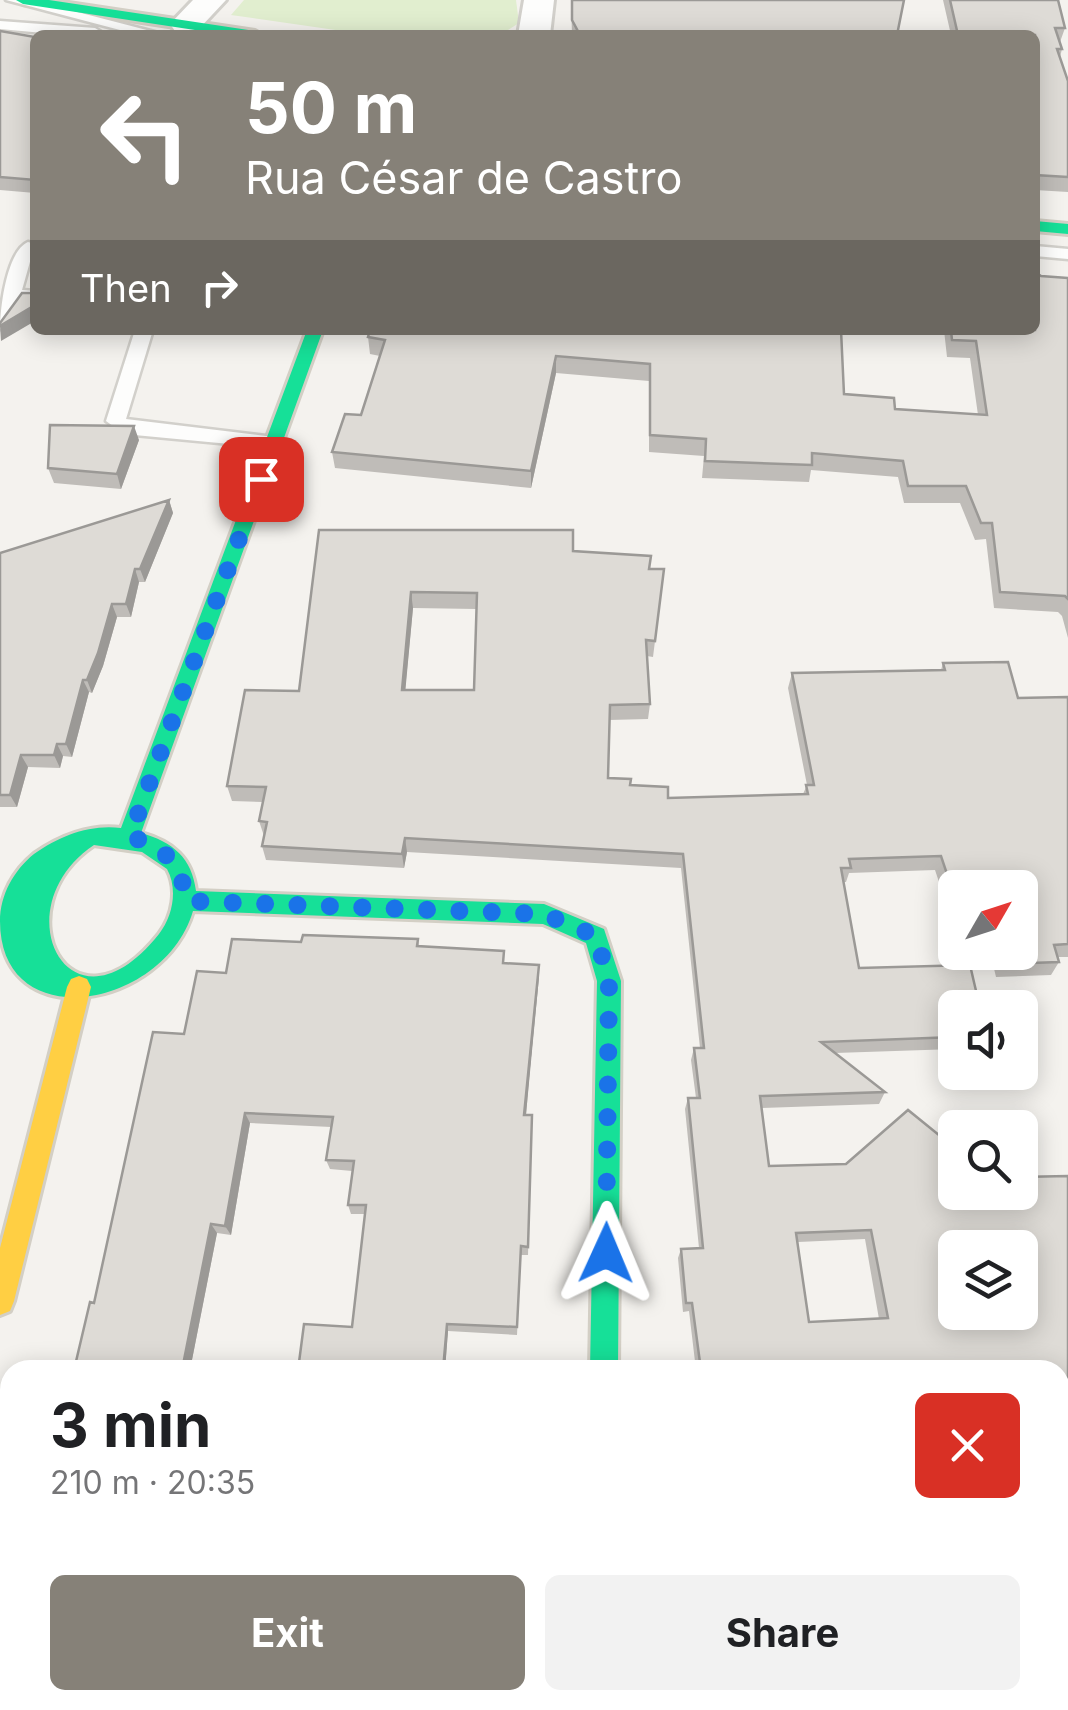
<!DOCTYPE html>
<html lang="en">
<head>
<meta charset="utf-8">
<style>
  :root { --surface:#fff; --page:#f2f2f2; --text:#202124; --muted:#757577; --accent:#868178 }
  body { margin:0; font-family:Inter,sans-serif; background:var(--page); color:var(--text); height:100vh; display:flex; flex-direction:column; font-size:38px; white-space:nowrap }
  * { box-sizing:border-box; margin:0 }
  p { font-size:32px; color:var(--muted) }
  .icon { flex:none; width:55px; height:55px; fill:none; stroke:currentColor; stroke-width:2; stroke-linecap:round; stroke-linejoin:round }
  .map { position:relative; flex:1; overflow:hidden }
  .side { position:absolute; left:0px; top:1360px; width:1070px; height:350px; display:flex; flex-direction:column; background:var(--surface); border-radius:30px 30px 0 0; box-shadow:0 5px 25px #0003 }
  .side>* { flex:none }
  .banner { position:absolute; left:30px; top:30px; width:1010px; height:305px; border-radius:15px; box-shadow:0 5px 25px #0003; background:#868178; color:#fff; overflow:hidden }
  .needle { width:65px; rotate:51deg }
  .tools { position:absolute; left:938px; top:870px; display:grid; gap:20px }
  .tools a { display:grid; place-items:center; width:100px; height:100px; border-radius:15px; background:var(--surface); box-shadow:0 5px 25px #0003; font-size:50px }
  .pin { position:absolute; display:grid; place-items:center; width:85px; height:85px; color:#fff; margin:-42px; border-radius:20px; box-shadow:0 5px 15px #0006 }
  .me { position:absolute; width:110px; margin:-55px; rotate:1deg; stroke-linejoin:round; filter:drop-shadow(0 0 8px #0008) }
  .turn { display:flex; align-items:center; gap:35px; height:210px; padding:0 50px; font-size:45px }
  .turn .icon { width:130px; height:130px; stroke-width:2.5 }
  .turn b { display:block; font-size:70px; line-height:85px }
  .then { display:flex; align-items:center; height:95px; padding:0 50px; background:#0003; gap:20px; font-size:38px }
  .round { display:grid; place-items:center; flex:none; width:105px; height:105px; border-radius:15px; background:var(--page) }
  .summary { display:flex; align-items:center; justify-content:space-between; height:170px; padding:0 50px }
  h1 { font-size:60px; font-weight:700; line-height:75px }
  .primary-button { display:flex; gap:20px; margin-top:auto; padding:20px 50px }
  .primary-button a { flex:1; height:115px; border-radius:15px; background:var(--accent); color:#fff; font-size:40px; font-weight:700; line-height:115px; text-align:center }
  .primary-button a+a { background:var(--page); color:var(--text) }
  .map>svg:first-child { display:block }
  .green { fill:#e1eecf }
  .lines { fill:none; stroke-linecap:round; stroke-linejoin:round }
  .lane-casing { stroke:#d2d0cb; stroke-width:5 }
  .street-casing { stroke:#d2d0cb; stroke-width:6 }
  .fast-casing { stroke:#d3cfc5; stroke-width:6 }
  .slow-casing { stroke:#d3cfc5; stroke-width:6 }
  .lane { fill:#fdfdfc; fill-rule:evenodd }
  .street { fill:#fdfdfc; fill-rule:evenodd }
  .fast { fill:#16e098; fill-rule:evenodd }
  .slow { fill:#ffcf43; fill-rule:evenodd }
  .wall { fill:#bfbcb8; fill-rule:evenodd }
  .shaded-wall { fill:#9b9996 }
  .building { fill:#dedbd6; stroke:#9b9996; stroke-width:2.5; fill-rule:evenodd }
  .route { stroke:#1a73e8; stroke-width:18; stroke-dasharray:0 32.4 }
</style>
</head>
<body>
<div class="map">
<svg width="1068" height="1710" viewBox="0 0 1068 1710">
  <rect width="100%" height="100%" fill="#f4f2ee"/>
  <path class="green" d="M244 0H516L519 23 500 35H370L231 15Z"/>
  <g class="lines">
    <g class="lane-casing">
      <path id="lane" d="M6 0H31L166 35H139Z
        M0 21 95 28 103 33 65 35 0 29Z
        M28 242 35 244 22 290 35 291V303L18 301 9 323 0 329C0 307 7 251 28 242Z
        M1035 246 1068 249V259L1035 256Z
        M135 330H153L126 419 274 437 284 444 281 449 124 434 106 421Z"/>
    </g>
    <g class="street-casing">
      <path id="street" d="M193 0H226L197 31H175L170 24Z
        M524 0H554L550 35H518Z
        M563 1700H637V1710H563Z"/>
    </g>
    <g class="fast-casing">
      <path id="fast" d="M16 0H49L255 31 262 35H228L23 4Z
        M1035 221 1068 224V234L1035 231Z
        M307 330H323L141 833C173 842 192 858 196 891L544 904 604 929 621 981 618 1370H590L597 981 586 943 543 924 193 911C164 1009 0 1038 0 921 0 895 14 870 34 854 59 836 90 824 121 828ZM94 845 142 852 167 869C178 889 173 916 159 934 70 1046 0 908 94 845Z"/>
    </g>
    <g class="slow-casing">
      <path id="slow" d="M79 976 87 979 91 987 14 1301 10 1311 0 1315V1248L67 987 71 979Z"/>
    </g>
    <use href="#lane" class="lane"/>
    <use href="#street" class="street"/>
    <use href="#fast" class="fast"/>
    <use href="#slow" class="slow"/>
  </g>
  <path class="wall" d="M571 0 897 35H572Z
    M943 0H1058L1065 28 1060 42 1062 49 1060 57 1068 81V192L1035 190V35H951Z
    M0 31 35 37V193L0 190Z
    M1041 276 1068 278V638L1062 616 1058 612 994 608 986 539 975 540 960 503H904L898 477 811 470 809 482 702 478 704 456 649 452V381L556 373 531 488 335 468 332 452 361 415 380 356 370 354 368 337 841 330 844 394 895 409 978 415 970 358 947 357 944 330H1035Z
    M139 440 121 489 54 483 48 468Z
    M169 500 173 513 145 582H139L131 617H117L103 666 92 693 89 692 72 757 63 756 60 768 28 767 17 807H0V553Z
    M319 530 573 551 649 569H664L653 657 647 656 650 704 648 719 609 720 608 778 668 798 803 794 807 785 788 688 792 673 941 670 943 663 1018 698 1068 697V957H1058L1059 962 1051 975 996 977 990 952H1020V888H955V893L943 894 935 870 849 873 846 882H843L859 968 955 1008V1049L835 1053 885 1092 879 1104 761 1108 769 1166 955 1192 1068 1176V1402H1060V1370H696L689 1311 683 1312 678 1258 681 1249 699 1248 685 1109 688 1098H696L691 1060 694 1048H700L681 868 407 852 404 868 266 860 262 846 264 836 259 821 263 802 232 801 227 786 299 691ZM413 608 476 609 474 690H405ZM865 1239 879 1319 809 1322 798 1242Z
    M418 939 419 947 504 963 539 965 526 1115H532L528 1255H521L517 1335 448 1331 445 1370H298L352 1327 365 1214H351L348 1205 352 1171 330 1169 326 1160 331 1127 250 1123 231 1235 217 1233 190 1370H74L94 1303 184 1034 226 973 301 942Z
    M749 1700H871L872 1710H750Z
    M934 1700H1060L1062 1707 1068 1710H983L982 1705 934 1704Z"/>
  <path class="shaded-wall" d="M35 305V321L1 341 0 326Z
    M556 356V373L531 488V471Z
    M134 426 139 440 121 489 117 474Z
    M169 500 173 513 145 582 140 569Z
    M135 569 139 582 131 617 126 604Z
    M411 592 413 608 404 705 402 690Z
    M112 604 117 617 103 666 92 693 87 680Z
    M83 680 89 692 72 757 66 744Z
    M57 744 63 756 60 768 54 755Z
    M21 755 28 767 17 807 10 795Z
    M405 838 407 852 404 868 402 854Z
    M539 965V977L525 1125 524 1115Z
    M245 1113 250 1123 231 1235 225 1226Z
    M211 1224 217 1233 190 1370H182Z
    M447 1324 448 1331 445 1370H443Z
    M174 1700H182L180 1710H172Z"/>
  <path class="building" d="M572 0H904L897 35H580L572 20Z
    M950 0H1058L1065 28H1055L1062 49H1057L1068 81V177L1035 175V35H958Z
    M0 31 35 37V180L0 177Z
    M1035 272 1041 276 1068 278V599L1065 596 1000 592 992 523H981L966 486H908L903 461 812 453V465L705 461 706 439 650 435V364L556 356 531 471 332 452 345 414 361 415 385 340 368 337 370 330H841L844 394 894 398 895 409 987 415 976 341 952 340 951 330H1035Z
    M35 276V305L0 326V323L22 293H33Z
    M50 425 134 426 117 474 48 468Z
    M169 500 140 569H135L126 604H112L98 653 87 680H83L66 744H57L54 755H21L10 795H0V553Z
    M319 530H573V551L651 556 649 569H664L655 641 646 640 650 704 610 705 608 778 631 779 630 785 668 787V798L808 794 806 785H814L792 673 945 670 943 663 1008 662 1018 698 1068 697V944L1054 945 1059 962 1004 964 1001 952H1020V888H984L982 879 949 880 941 856 849 859 851 868H841L859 968 970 965 980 1008H955V1037L821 1042 885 1092 760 1096 769 1166 846 1164 908 1110 955 1148V1192H1020V1177L1068 1176V1395L1060 1396V1370H701L692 1303H686L681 1249 703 1248 688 1098H700L694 1048H704L683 854 405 838 402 854 262 846 267 822 259 821 266 787 227 786 245 690 299 691ZM411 592 477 593 474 690H402ZM871 1230 888 1318 809 1322 796 1233ZM955 1248H1020V1312H955Z
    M303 935 418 939 417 946 504 951 503 963 539 965 524 1115H532L528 1247 521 1246 517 1327 447 1324 443 1370H298L304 1324 352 1327 366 1205H348L354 1161 326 1160 333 1117 245 1113 225 1226 211 1224 182 1370H74L90 1302 94 1303 153 1032 184 1034 197 971 226 973 232 939 301 942Z
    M10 1643V1700H174L172 1710H7L9 1699H0V1690Z
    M1060 1692 1062 1707 1068 1706V1710H993V1705L943 1703V1700H1060Z
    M330 1700H501L500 1710H329Z
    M754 1700H871L872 1710H755Z"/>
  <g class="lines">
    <path class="route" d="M261 479 130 836C168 851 179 860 187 901L544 914 596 936 609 981 606 1253"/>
  </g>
</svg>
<div class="tools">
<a><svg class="needle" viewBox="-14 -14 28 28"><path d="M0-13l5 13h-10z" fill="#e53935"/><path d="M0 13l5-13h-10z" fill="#757577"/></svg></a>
<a><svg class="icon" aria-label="sound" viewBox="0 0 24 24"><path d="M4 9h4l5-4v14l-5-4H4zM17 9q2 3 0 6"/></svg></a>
<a><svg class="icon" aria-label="search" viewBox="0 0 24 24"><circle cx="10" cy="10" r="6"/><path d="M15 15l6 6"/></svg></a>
<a><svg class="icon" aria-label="layers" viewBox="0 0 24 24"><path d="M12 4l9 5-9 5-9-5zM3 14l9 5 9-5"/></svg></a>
</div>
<div class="pin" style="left:261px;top:479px;background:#d93025"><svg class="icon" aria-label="arrive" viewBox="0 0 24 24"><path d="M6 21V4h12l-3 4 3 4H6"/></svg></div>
<svg class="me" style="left:606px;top:1253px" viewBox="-20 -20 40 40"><path d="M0-17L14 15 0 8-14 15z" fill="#1a73e8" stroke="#fff" stroke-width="4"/></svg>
<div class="banner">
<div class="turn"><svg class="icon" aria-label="left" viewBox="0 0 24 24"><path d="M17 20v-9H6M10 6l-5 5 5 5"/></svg><div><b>50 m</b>Rua César de Castro</div></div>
<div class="then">Then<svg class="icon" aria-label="right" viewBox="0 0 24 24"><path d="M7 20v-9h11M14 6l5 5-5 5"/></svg></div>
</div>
<section class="side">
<div class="summary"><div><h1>3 min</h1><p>210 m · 20:35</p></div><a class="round" style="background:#d93025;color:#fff"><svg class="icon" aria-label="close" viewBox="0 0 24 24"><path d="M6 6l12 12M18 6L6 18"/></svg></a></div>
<div class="primary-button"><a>Exit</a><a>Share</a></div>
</section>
</div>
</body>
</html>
